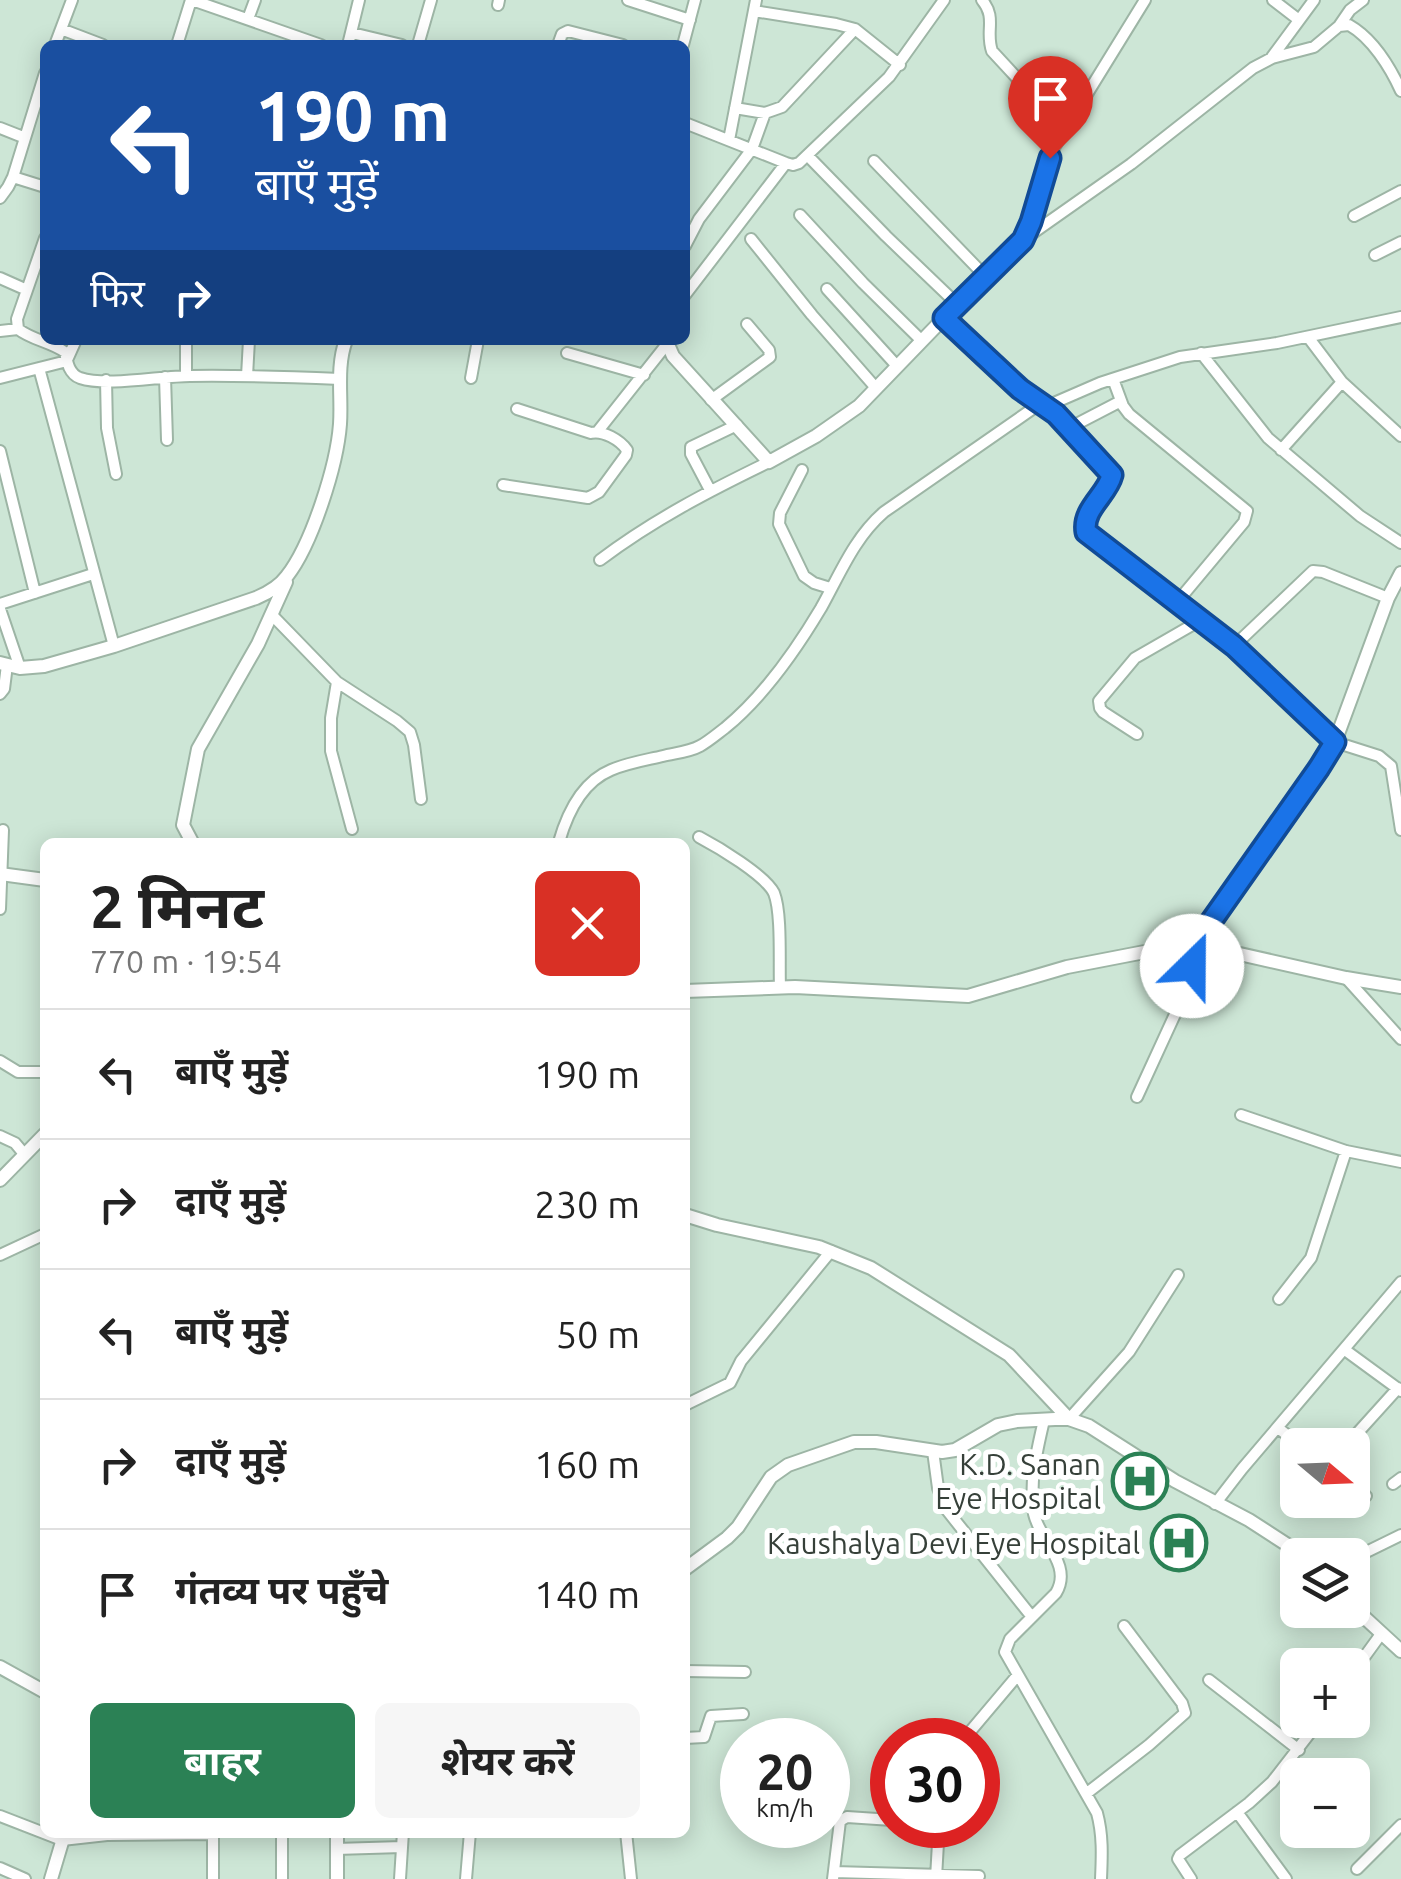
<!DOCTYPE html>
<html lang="hi">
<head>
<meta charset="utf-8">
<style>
  :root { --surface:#fff; --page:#f6f6f6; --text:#222; --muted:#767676; --line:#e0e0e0; --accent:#2b8155 }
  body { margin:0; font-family:Ubuntu,"Noto Sans Devanagari",sans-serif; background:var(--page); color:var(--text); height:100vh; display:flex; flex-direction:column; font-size:38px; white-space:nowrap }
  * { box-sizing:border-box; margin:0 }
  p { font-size:32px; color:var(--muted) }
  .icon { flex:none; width:55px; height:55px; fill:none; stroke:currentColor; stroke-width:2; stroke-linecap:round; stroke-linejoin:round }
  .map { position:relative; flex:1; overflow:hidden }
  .details { position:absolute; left:40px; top:838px; width:650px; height:1000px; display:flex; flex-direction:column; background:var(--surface); border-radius:15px; box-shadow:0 5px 25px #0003 }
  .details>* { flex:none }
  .guide { position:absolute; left:40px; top:40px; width:650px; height:305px; border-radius:15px; box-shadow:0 5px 25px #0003; background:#1a4fa0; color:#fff; overflow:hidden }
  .needle { width:65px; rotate:109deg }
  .fabs { position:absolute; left:1280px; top:1428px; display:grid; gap:20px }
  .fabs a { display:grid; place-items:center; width:90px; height:90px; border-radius:15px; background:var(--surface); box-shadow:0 5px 25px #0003; font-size:50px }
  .speed { position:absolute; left:720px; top:1718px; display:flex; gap:20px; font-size:50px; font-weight:700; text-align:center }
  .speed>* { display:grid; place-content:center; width:130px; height:130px; border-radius:50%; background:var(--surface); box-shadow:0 5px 25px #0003; line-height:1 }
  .speed small { font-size:25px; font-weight:400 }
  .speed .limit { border:15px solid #d22; background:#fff; color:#111 }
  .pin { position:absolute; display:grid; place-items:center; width:85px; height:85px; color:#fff; margin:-102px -42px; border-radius:50% 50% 50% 0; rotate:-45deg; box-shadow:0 0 10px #0007 }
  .pin .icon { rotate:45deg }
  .me { position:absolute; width:110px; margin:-55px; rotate:23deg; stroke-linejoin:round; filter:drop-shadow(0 0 8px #0008) }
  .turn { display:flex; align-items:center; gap:35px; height:210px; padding:0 50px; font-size:45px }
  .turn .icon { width:130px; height:130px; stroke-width:2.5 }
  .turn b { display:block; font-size:70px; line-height:85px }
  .then { display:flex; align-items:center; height:95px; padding:0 50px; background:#0003; gap:20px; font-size:38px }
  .round { display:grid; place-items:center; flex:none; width:105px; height:105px; border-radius:15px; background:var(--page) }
  .overview { display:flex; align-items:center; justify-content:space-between; height:170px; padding:0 50px }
  h1 { font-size:60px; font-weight:700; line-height:75px }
  .button { display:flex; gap:20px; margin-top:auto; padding:20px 50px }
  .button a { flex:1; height:115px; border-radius:15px; background:var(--accent); color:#fff; font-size:40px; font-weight:700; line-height:115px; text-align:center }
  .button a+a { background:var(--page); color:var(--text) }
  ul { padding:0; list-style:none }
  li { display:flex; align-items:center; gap:30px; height:130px; padding:0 50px; border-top:2px solid var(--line) }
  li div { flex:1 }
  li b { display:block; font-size:38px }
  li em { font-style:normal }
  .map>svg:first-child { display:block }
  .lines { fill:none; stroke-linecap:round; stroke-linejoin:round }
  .minor-casing { stroke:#9db5a5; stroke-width:14 }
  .tertiary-casing { stroke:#9db5a5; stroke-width:16 }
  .minor { stroke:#fff; stroke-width:10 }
  .tertiary { stroke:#fff; stroke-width:12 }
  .route-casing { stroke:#114b97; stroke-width:25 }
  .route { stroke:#1a73e8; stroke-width:18 }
  .labels { text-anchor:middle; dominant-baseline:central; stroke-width:10; stroke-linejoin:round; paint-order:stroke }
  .poi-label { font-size:30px; fill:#364039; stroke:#fff; text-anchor:end }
</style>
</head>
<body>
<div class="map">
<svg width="1401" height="1879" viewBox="0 0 1401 1879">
  <rect width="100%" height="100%" fill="#cde6d6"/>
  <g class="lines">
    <g class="minor-casing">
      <path id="minor" d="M192 0 321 45
        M628 0 690 20
        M982 0C997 18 985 31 992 51L1064 129
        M1273 0 1299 20
        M498 5 499 0
        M754 11 836 24 855 29 900 65
        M248 19 255 0
        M1339 26 1350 10 1363 0
        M61 29 103 45
        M352 33 402 45
        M55 45 72 0
        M177 45 191 0
        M348 45 359 0
        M418 45 431 0
        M558 45 562 34 568 31 623 45
        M683 45 695 0
        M1272 57 1314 0
        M735 108 765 113 782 107 855 29
        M685 123 786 163 793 165 799 163 889 77 944 0
        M0 128 23 137
        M729 140 756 0
        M808 156 886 236 957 304
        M874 161 986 277
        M13 177 45 187
        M0 198 8 187 13 177 45 73
        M800 215 863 283 922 341
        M1354 216 1401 191
        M45 238 17 319 18 329C32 340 51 342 65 352 67 362 69 374 80 378 107 387 160 376 190 376 240 375 290 377 340 379
        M751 239 812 315 876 388
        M1023 240 1131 164 1253 68 1272 58 1314 47 1339 26 1349 25C1372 38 1390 67 1401 91
        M685 246 699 219 752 149 765 113
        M1375 255 1401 242
        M0 278 27 290
        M827 289 897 366
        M685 295 786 163
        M944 318 1023 240 1031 222 1055 146 1145 0
        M0 331 18 329
        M1308 337 1342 382 1401 436
        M186 340V376
        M567 353 644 375
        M1201 353 1268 438 1360 516 1401 543
        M67 360 76 340
        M39 368 114 646
        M247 376 249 340
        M165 377 167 440
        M0 378 67 361
        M471 378 478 340
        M1113 379 1123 406 1129 414 1247 511 1244 522 1178 601
        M106 380 107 428 116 474
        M711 400 770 357 769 350 747 324
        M1047 406 1100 383 1180 357 1277 343 1401 317
        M1069 428 1121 401
        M598 431 667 344
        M1281 450 1342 382
        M0 451 35 593
        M802 470 780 513 779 524 804 576 814 583 830 588
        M503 485 588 498 599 492 626 455 627 450C620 440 603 430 591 433L517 409
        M710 490 691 454V447L737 425
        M600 560C653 520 709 491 769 462
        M0 604 93 574
        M0 609 20 668
        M272 615 337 682 397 721 410 732 414 745 421 799
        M1234 646 1313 571 1323 572 1388 598
        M337 682 331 718V751L352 829
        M0 694 4 689 7 665
        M1137 734 1103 712 1100 708 1099 701 1135 658 1201 620
        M1335 742 1379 756 1391 766 1401 830
        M699 837C718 847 765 875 774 893 782 913 779 964 780 987
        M559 842C567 814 582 782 611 770 627 763 646 760 663 756 675 753 689 752 700 746 709 741 717 734 725 728 763 697 796 650 821 608 840 574 854 538 884 512L1041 403
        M0 909 3 830
        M1346 978 1401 1039
        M0 1061 18 1072H45
        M1137 1097 1188 986 1192 966 1191 943
        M1241 1115 1346 1151 1401 1162
        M0 1136 15 1143 25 1155
        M0 1255 45 1234
        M1279 1299 1311 1258 1346 1151
        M1345 1350 1401 1391
        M685 1405 730 1383 741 1361 831 1251
        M1069 1419 1129 1352 1178 1275
        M1044 1420C1037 1450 1029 1482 1034 1514 1040 1541 1073 1565 1056 1593L1010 1639 1005 1652 1097 1813C1103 1835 1102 1856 1101 1879
        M1278 1428 1300 1445
        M1352 1439 1398 1388
        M933 1451 938 1488 946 1509 1032 1617
        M1393 1484 1401 1478
        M1352 1485 1366 1496
        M1215 1504 1242 1469 1401 1282
        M1352 1559 1401 1535
        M685 1671 745 1672
        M1352 1674 1381 1634
        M1209 1680 1299 1750
        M685 1738 704 1737 711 1716 743 1714
        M963 1740 1017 1676
        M1087 1793 1149 1745 1185 1713 1182 1703 1124 1626
        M1237 1812 1286 1879
        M0 1816 62 1840 107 1835 213 1834
        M957 1825 973 1826
        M213 1832V1879
        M626 1832 631 1879
        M336 1849 402 1847
        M0 1868 25 1879
        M1357 1869 1401 1825
        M834 1872 979 1876
        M936 1878 939 1825
        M282 1879V1832
        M400 1879 403 1832
        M466 1879 470 1832
        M833 1879 840 1821 847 1817 892 1820
        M1191 1879 1178 1859 1180 1855 1249 1803 1272 1782 1320 1720"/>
    </g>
    <g class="tertiary-casing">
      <path id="tertiary" d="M666 340 673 356 769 462 816 436 859 406 944 318 1020 389 1056 414 1112 475C1107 495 1082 509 1085 532L1234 646 1335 742
        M0 663 20 668 44 666 114 646 256 598C268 593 279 587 287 576 312 544 337 465 340 424 342 396 336 367 346 340
        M192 842 183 825 198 749 258 644 286 582
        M0 874 45 880
        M1191 943 1346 978 1401 987
        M685 991 795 987 968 996 1067 967 1191 943 1210 923 1319 768 1335 742 1388 598 1401 573
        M0 1180 45 1134
        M685 1215 717 1225 819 1247 871 1268 1009 1355 1069 1419
        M685 1569 727 1538 738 1527 771 1477 788 1465 854 1442H876L942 1452 955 1450 998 1425 1017 1421 1055 1419H1069L1089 1426 1175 1481 1249 1520 1303 1555
        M1352 1606 1401 1651
        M0 1667 45 1692
        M51 1879 65 1832
        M337 1879V1832"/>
    </g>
    <use href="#minor" class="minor"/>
    <use href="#tertiary" class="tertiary"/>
  </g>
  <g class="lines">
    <g class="route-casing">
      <path id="route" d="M1050 158 1031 222 1023 240 944 318 1020 389 1056 414 1112 475C1107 495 1082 509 1086 532L1234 646 1335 742 1319 768 1210 923 1191 944 1192 966"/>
    </g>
    <use href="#route" class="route"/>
  </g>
  <defs>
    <g id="hospital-ring" transform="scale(2.875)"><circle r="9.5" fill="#fff" stroke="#2b8155" stroke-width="1.5"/><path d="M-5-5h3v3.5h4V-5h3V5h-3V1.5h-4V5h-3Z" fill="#2b8155"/></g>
  </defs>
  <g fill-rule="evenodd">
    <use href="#hospital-ring" x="1140" y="1481"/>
    <use href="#hospital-ring" x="1179" y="1543"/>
  </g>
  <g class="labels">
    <g class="poi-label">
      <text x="1101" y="1464">K.D. Sanan<tspan x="1101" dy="34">Eye Hospital</tspan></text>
      <text x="1140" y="1543">Kaushalya Devi Eye Hospital</text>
    </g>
  </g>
</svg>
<div class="fabs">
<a><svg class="needle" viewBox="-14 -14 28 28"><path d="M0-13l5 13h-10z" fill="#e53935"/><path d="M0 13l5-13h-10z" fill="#767676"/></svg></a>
<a><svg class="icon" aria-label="layers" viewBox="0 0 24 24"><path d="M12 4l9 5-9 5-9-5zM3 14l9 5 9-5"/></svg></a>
<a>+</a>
<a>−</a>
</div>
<div class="speed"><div>20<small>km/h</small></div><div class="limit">30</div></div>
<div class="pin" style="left:1050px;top:158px;background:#d93025"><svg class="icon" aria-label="arrive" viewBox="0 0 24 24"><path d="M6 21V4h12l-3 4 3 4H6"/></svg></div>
<svg class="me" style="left:1192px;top:966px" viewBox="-20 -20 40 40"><circle r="19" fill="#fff"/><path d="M0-13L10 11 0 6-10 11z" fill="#1a73e8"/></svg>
<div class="guide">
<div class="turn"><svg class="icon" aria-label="left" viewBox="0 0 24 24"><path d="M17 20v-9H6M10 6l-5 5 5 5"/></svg><div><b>190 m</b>बाएँ मुड़ें</div></div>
<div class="then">फिर<svg class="icon" aria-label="right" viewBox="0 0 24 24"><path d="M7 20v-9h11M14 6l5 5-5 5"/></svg></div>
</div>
<section class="details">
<div class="overview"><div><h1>2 मिनट</h1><p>770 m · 19:54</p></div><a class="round" style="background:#d93025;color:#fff"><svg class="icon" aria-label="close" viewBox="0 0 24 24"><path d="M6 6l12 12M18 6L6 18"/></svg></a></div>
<ul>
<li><svg class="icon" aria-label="left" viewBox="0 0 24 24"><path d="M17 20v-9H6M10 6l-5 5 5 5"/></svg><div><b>बाएँ मुड़ें</b></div><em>190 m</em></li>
<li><svg class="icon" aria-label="right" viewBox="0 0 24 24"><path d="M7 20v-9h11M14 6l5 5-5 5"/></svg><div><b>दाएँ मुड़ें</b></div><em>230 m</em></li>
<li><svg class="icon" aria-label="left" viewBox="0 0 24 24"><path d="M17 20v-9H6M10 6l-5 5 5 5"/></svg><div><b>बाएँ मुड़ें</b></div><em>50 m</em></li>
<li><svg class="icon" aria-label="right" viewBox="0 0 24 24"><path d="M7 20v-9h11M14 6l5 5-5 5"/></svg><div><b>दाएँ मुड़ें</b></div><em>160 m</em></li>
<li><svg class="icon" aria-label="arrive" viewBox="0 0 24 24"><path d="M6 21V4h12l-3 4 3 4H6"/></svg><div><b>गंतव्य पर पहुँचे</b></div><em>140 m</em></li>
</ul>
<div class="button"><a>बाहर</a><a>शेयर करें</a></div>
</section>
</div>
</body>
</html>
